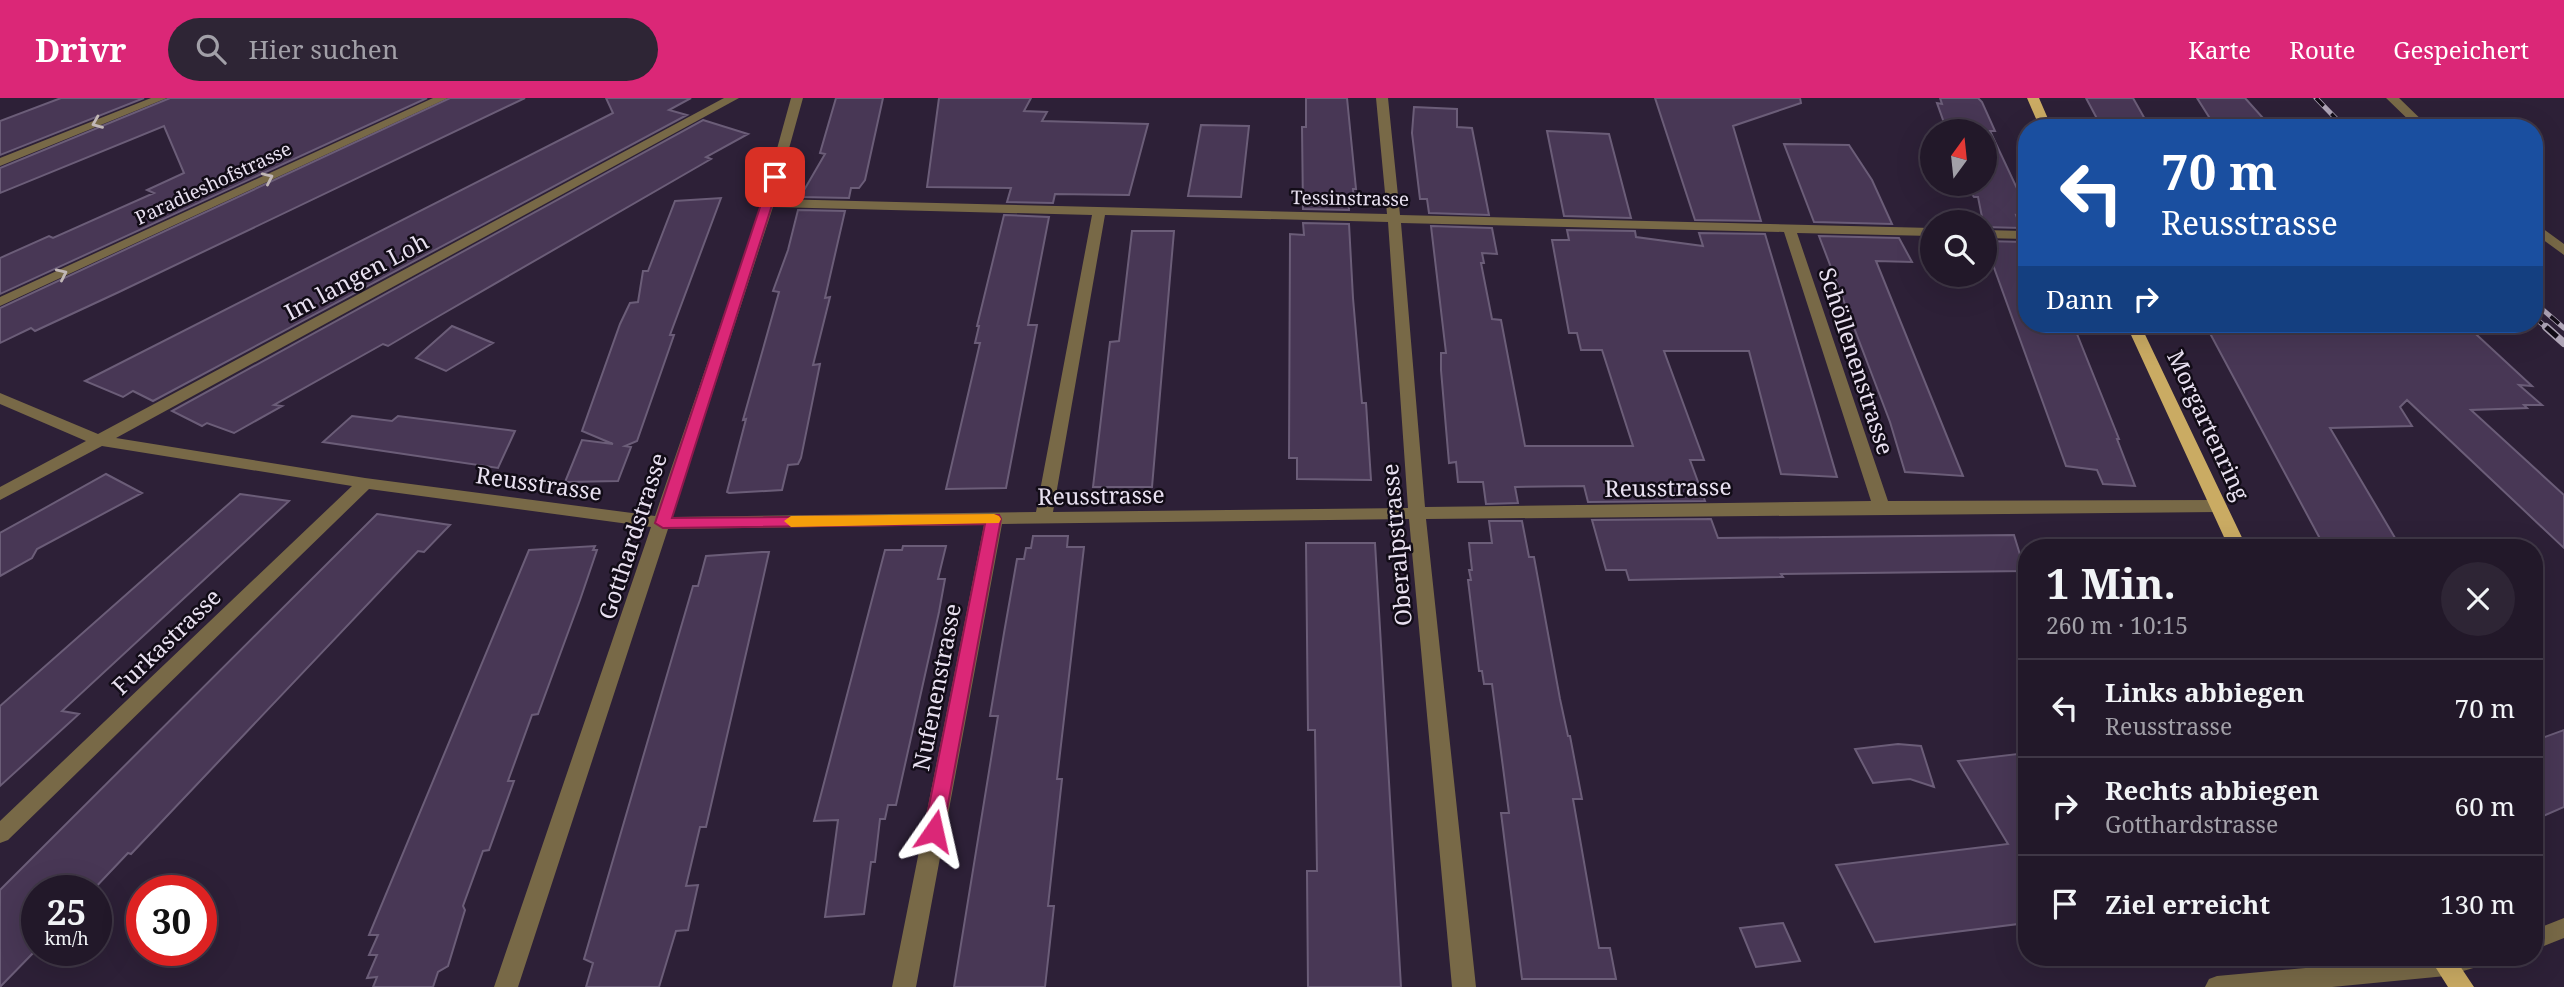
<!DOCTYPE html>
<html lang="de">
<head>
<meta charset="utf-8">
<style>
  :root { --surface:#221829; --page:#2e2535; --text:#f1f3f6; --muted:#a2a0a8; --line:#3f3746; --accent:#db2777 }
  body { margin:0; font-family:"Noto Serif",serif; background:var(--page); color:var(--text); height:100vh; display:flex; flex-direction:column; font-size:26px; white-space:nowrap }
  * { box-sizing:border-box; margin:0 }
  p { font-size:23px; color:var(--muted) }
  .icon { flex:none; width:38px; height:38px; fill:none; stroke:currentColor; stroke-width:2; stroke-linecap:round; stroke-linejoin:round }
  .map { position:relative; flex:1; overflow:hidden }
  .side { position:absolute; left:2018px; top:441px; width:525px; height:427px; display:flex; flex-direction:column; background:var(--surface); border-radius:28px; box-shadow:0 7px 28px #0002,0 0 0 2px var(--line) }
  .side>* { flex:none }
  .top-card { position:absolute; left:2018px; top:21px; width:525px; height:214px; border-radius:28px; box-shadow:0 7px 28px #0002,0 0 0 2px var(--line); background:#1a4fa0; color:#fff; overflow:hidden }
  .needle { width:46px; rotate:15deg }
  .controls { position:absolute; left:1920px; top:21px; display:grid; gap:14px }
  .controls a { display:grid; place-items:center; width:77px; height:77px; border-radius:50%; background:var(--surface); box-shadow:0 7px 28px #0002,0 0 0 2px var(--line); font-size:35px }
  .speed { position:absolute; left:21px; top:777px; display:flex; gap:14px; font-size:35px; font-weight:700; text-align:center }
  .speed>* { display:grid; place-content:center; width:91px; height:91px; border-radius:50%; background:var(--surface); box-shadow:0 7px 28px #0002,0 0 0 2px var(--line); line-height:1 }
  .speed small { font-size:18px; font-weight:400 }
  .speed .limit { border:10px solid #d22; background:#fff; color:#111 }
  .pin { position:absolute; display:grid; place-items:center; width:60px; height:60px; color:#fff; margin:-30px; border-radius:14px; box-shadow:0 4px 10px #0006 }
  .me { position:absolute; width:77px; margin:-38px; rotate:11deg; stroke-linejoin:round; filter:drop-shadow(0 0 5px #0008) }
  .turn { display:flex; align-items:center; gap:24px; height:147px; padding:0 28px; font-size:32px }
  .turn .icon { width:91px; height:91px; stroke-width:2.5 }
  .turn b { display:block; font-size:49px; line-height:60px }
  .then { display:flex; align-items:center; height:66px; padding:0 28px; background:#0003; gap:14px; font-size:26px }
  .round { display:grid; place-items:center; flex:none; width:74px; height:74px; border-radius:37px; background:var(--page) }
  .overview { display:flex; align-items:center; justify-content:space-between; height:119px; padding:0 28px }
  h1 { font-size:42px; font-weight:700; line-height:52px }
  ul { padding:0; list-style:none }
  li { display:flex; align-items:center; gap:21px; height:98px; padding:0 28px; border-top:2px solid var(--line) }
  li div { flex:1 }
  li b { display:block; font-size:26px }
  li em { font-style:normal }
  header { display:flex; align-items:center; gap:42px; box-sizing:border-box; height:98px; padding:0 35px; background:var(--accent); color:#fff }
  header strong { font-size:33px }
  nav { display:flex; gap:38px; margin-inline-start:auto; font-size:24px }
  .search { width:490px; height:63px; background:var(--page); display:flex; align-items:center; gap:18px; box-sizing:border-box; padding:0 24px; border-radius:38px; color:var(--muted); font-size:26px }
  .map>svg:first-child { display:block }
  .building { fill:#483755; stroke:#6b5d78; stroke-width:2 }
  .lines { fill:none; stroke-linecap:round; stroke-linejoin:round }
  .minor { fill:#786947; fill-rule:evenodd }
  .major { fill:#caab63; fill-rule:evenodd }
  .rail-far1-casing { stroke:#afa5b7; stroke-width:5 }
  .rail-casing { stroke:#afa5b7; stroke-width:8 }
  .rail-far1 { stroke:#120c17; stroke-width:3.5; stroke-dasharray:11; stroke-linecap:butt }
  .rail { stroke:#120c17; stroke-width:5; stroke-dasharray:15; stroke-linecap:butt }
  .oneway { stroke:#c1b7b6 }
  .route { fill:#db2777; stroke:#8e194d; stroke-width:2 }
  .slow { fill:#f59e0b }
  .labels { text-anchor:middle; dominant-baseline:central; stroke-width:5; stroke-linejoin:round; paint-order:stroke }
  .far-street-label { font-size:19px; fill:#e9e1f1; stroke:#120c17 }
  .street-label { font-size:23px; fill:#e9e1f1; stroke:#120c17 }
</style>
</head>
<body>
<header>
<strong>Drivr</strong>
<div class="search"><svg class="icon" aria-label="search" viewBox="0 0 24 24"><circle cx="10" cy="10" r="6"/><path d="M15 15l6 6"/></svg>Hier suchen</div>
<nav><a>Karte</a><a>Route</a><a>Gespeichert</a></nav>
</header>
<div class="map">
<svg width="2564" height="889" viewBox="0 0 2564 889">
  <rect width="100%" height="100%" fill="#2d2037"/>
  <path class="building" d="M61 0H144L0 57V23Z
    M170 0H427L0 196V160L49 138 53 140 154 95 147 92 184 75 164 28 0 95V70Z
    M450 0H525L119 194 35 233 31 230 0 245V210Z
    M606 0H691L669 12 687 17 153 303 133 293 123 299 85 283 613 15Z
    M836 0H883L865 82 859 90H851L849 100 800 99 825 56 820 55Z
    M939 0H1031L1024 13 1047 14 1042 23 1148 26 1129 97 1055 96 1053 105 1007 104 1011 90 927 89Z
    M1306 0H1347L1356 91H1353L1354 101H1349V112L1303 111 1302 29H1306Z
    M1655 0H1800L1801 5 1733 28 1761 123 1695 122Z
    M1940 0H1978L1982 4 1995 33H1990L2022 101 2020 102 2026 118 2016 117 2021 130 1984 129 1978 99H1974L1965 86H1984V33H1947L1937 5 1942 6Z
    M2086 0H2133L2150 30H2102Z
    M2197 0H2245L2272 30H2216Z
    M1414 9 1457 11V29L1472 30 1489 117 1429 115 1427 101H1420L1412 35Z
    M703 22 748 36 706 59 711 61 439 218 388 248 383 246 274 307 282 308 234 335 207 325 202 328 172 313Z
    M1201 27 1249 28 1241 99 1188 98Z
    M1547 33 1609 36 1631 120 1564 118Z
    M1784 46 1849 47 1872 82 1892 126 1814 124Z
    M721 100 670 237H674L637 343 625 348 631 349 618 383 565 384 582 342 613 346 582 333 620 226 630 205 638 204 643 173H648L675 103Z
    M798 112 845 113 825 200 830 199 813 267 820 266 801 360 798 366 788 367 782 392 729 395 727 394 746 321 743 322 779 194 773 193 788 152Z
    M1004 117 1049 119 1028 227H1037L1006 390 946 391 980 245H975L979 228H977Z
    M1303 125 1349 126 1353 200 1362 305H1366L1371 382 1297 381V360H1289L1290 136 1304 137Z
    M1431 128 1492 130 1497 156 1482 155 1484 165H1481L1492 221 1501 222 1525 348H1633L1602 252H1581L1577 235H1569L1552 142H1569L1567 132 1635 133 1636 139 1703 148 1699 135 1765 136 1837 379 1781 376 1749 253H1664L1704 362H1690L1705 403 1588 404 1584 388 1515 389 1518 405 1486 406 1483 384H1458L1456 364 1449 365 1441 272V255H1446Z
    M1132 133H1174L1152 389H1093L1110 244 1119 243Z
    M1819 138 1899 140 1912 164 1876 163 1963 378 1905 374 1890 324Z
    M1984 143 2025 144 2026 226H2073L2119 341H2117L2135 388 2103 386 2097 372 2066 368 1993 167 1984 166Z
    M2205 226H2465L2532 288 2519 287 2542 307H2524L2527 310 2471 312 2564 397V450L2407 302 2400 309 2412 328 2330 330 2401 450H2325Z
    M452 228 493 245 446 273 416 260Z
    M352 318 392 323 398 318 515 333 498 370 323 344Z
    M106 376 142 395 37 451 32 460 0 478V435Z
    M240 396 289 403 62 613 79 616 0 688V608Z
    M377 416 450 427 424 454 418 453 131 756 128 755 92 793H37V851L0 889V792Z
    M1711 421 1718 440 2014 437 2025 473 1781 476 1783 479 1629 482 1626 472H1606L1592 422Z
    M1489 423H1522L1529 459H1534L1560 601 1568 638H1570L1582 701H1573L1599 850H1610L1616 881H1522L1501 715H1509L1492 586H1484L1482 573H1479L1468 482H1471L1469 472H1472L1469 445H1492Z
    M1033 438H1068L1067 449H1084L1057 681H1062L1048 808H1054L1045 889H954L998 618H990L1004 535 1017 461H1024L1026 450H1031Z
    M1306 445H1375L1401 889H1308L1307 773H1317L1315 632H1308Z
    M595 448 593 452H597L580 502 538 616 532 617 508 683H514L489 752 483 753 463 808 465 812 448 868 438 874 433 889H373L377 879 367 880 377 857H369L378 837H369L529 452Z
    M903 448H946L938 481H945L939 514 896 707H888L885 721H880L875 764H871L864 816 825 819 838 722 814 723 885 452H902Z
    M762 454H769L759 499 706 729H700L686 788 698 787 688 832 676 833 659 889H586L593 865 584 861 693 488H698L706 458Z
    M2564 632V709L2534 722V643Z
    M1898 646 1921 648 1934 689 1910 681 1873 685 1855 651Z
    M2026 655V825L1875 844 1836 767 2008 746 1958 663Z
    M1783 825 1800 863 1756 869 1740 830Z"/>
  <g class="lines">
    <path class="minor" d="M151 0H167L0 68V60Z
      M433 0H448L0 208V199Z
      M724 0H739L116 340 365 380 655 418 762 105 791 0H803L775 101 1387 116 1376 0H1388L1400 117 1932 130V138L1797 135 1888 403 2218 402 2227 408 2218 414 1426 421 1476 889H1452L1409 421 1002 426 916 889H892L984 427 668 431 518 889H494L651 429 369 391 8 742 0 745V723L352 388 102 348 0 402V389L86 343 0 306V295L98 336ZM773 109 1092 117 1036 414 672 419ZM1105 117 1388 124 1408 410 1053 414ZM1401 125 1784 134 1871 403 1425 409Z
      M2386 0H2399L2430 30H2417Z
      M2534 124 2564 146V157L2534 135Z
      M1984 132 2026 133V141L1984 140Z
      M2564 820V840L2534 852V832Z
      M2428 859H2490L2487 866 2446 878 2332 889H2205L2209 881 2217 878Z"/>
    <path class="major" d="M2027 0H2039L2052 30H2040Z
      M2126 226H2140L2247 450H2229Z
      M2429 859H2454L2474 889H2448Z"/>
    <g class="rail-far1-casing">
      <path id="rail-far1" d="M2316 0 2345 30
        M2534 204 2564 230
        M2534 219 2548 231"/>
    </g>
    <g class="rail-casing">
      <path id="rail" d="M2546 229 2564 245"/>
    </g>
    <use href="#rail-far1" class="rail-far1"/>
    <use href="#rail" class="rail"/>
  </g>
  <defs><path id="oneway-chevron" d="M-2-3.5L2.5 0L-2 3.5" fill="none" stroke-width="1.6" stroke-linecap="round" stroke-linejoin="round" transform="scale(1.75)"/></defs>
  <g class="oneway">
    <use href="#oneway-chevron" transform="translate(97 25) rotate(158)"/>
    <use href="#oneway-chevron" transform="translate(268 80) rotate(-25)"/>
    <use href="#oneway-chevron" transform="translate(62 176) rotate(-25)"/>
  </g>
  <path class="route" d="M771 76 781 79 672 420 999 417 1001 421 943 733 940 739 934 741 927 739 924 733 985 426 663 430 655 425Z"/>
  <path class="slow" d="M994 416 999 418 1001 421 999 425 791 429 784 423 791 418Z"/>
  <g class="labels">
    <g class="far-street-label">
      <text transform="translate(213 85) rotate(-25)">Paradieshofstrasse</text>
      <text transform="translate(1350 100) rotate(1)">Tessinstrasse</text>
    </g>
    <g class="street-label">
      <text transform="translate(356 178) rotate(-28)">Im langen Loh</text>
      <text transform="translate(1857 263) rotate(72)">Schöllenenstrasse</text>
      <text transform="translate(2209 327) rotate(65)">Morgartenring</text>
      <text transform="translate(539 385) rotate(8)">Reusstrasse</text>
      <text transform="translate(1668 389) rotate(-1)">Reusstrasse</text>
      <text transform="translate(1101 397) rotate(-1)">Reusstrasse</text>
      <text transform="translate(632 438) rotate(-72)">Gotthardstrasse</text>
      <text transform="translate(1396 447) rotate(-95)">Oberalpstrasse</text>
      <text transform="translate(166 543) rotate(-44)">Furkastrasse</text>
      <text transform="translate(936 589) rotate(-79)">Nufenenstrasse</text>
    </g>
  </g>
</svg>
<div class="controls">
<a><svg class="needle" viewBox="-14 -14 28 28"><path d="M0-13l5 13h-10z" fill="#e53935"/><path d="M0 13l5-13h-10z" fill="#a2a0a8"/></svg></a>
<a><svg class="icon" aria-label="search" viewBox="0 0 24 24"><circle cx="10" cy="10" r="6"/><path d="M15 15l6 6"/></svg></a>
</div>
<div class="speed"><div>25<small>km/h</small></div><div class="limit">30</div></div>
<div class="pin" style="left:775px;top:79px;background:#d93025"><svg class="icon" aria-label="arrive" viewBox="0 0 24 24"><path d="M6 21V4h12l-3 4 3 4H6"/></svg></div>
<svg class="me" style="left:934px;top:733px" viewBox="-20 -20 40 40"><path d="M0-17L14 15 0 8-14 15z" fill="#db2777" stroke="#fff" stroke-width="4"/></svg>
<div class="top-card">
<div class="turn"><svg class="icon" aria-label="left" viewBox="0 0 24 24"><path d="M17 20v-9H6M10 6l-5 5 5 5"/></svg><div><b>70 m</b>Reusstrasse</div></div>
<div class="then">Dann<svg class="icon" aria-label="right" viewBox="0 0 24 24"><path d="M7 20v-9h11M14 6l5 5-5 5"/></svg></div>
</div>
<section class="side">
<div class="overview"><div><h1>1 Min.</h1><p>260 m · 10:15</p></div><a class="round"><svg class="icon" aria-label="close" viewBox="0 0 24 24"><path d="M6 6l12 12M18 6L6 18"/></svg></a></div>
<ul>
<li><svg class="icon" aria-label="left" viewBox="0 0 24 24"><path d="M17 20v-9H6M10 6l-5 5 5 5"/></svg><div><b>Links abbiegen</b><p>Reusstrasse</p></div><em>70 m</em></li>
<li><svg class="icon" aria-label="right" viewBox="0 0 24 24"><path d="M7 20v-9h11M14 6l5 5-5 5"/></svg><div><b>Rechts abbiegen</b><p>Gotthardstrasse</p></div><em>60 m</em></li>
<li><svg class="icon" aria-label="arrive" viewBox="0 0 24 24"><path d="M6 21V4h12l-3 4 3 4H6"/></svg><div><b>Ziel erreicht</b></div><em>130 m</em></li>
</ul>
</section>
</div>
</body>
</html>
